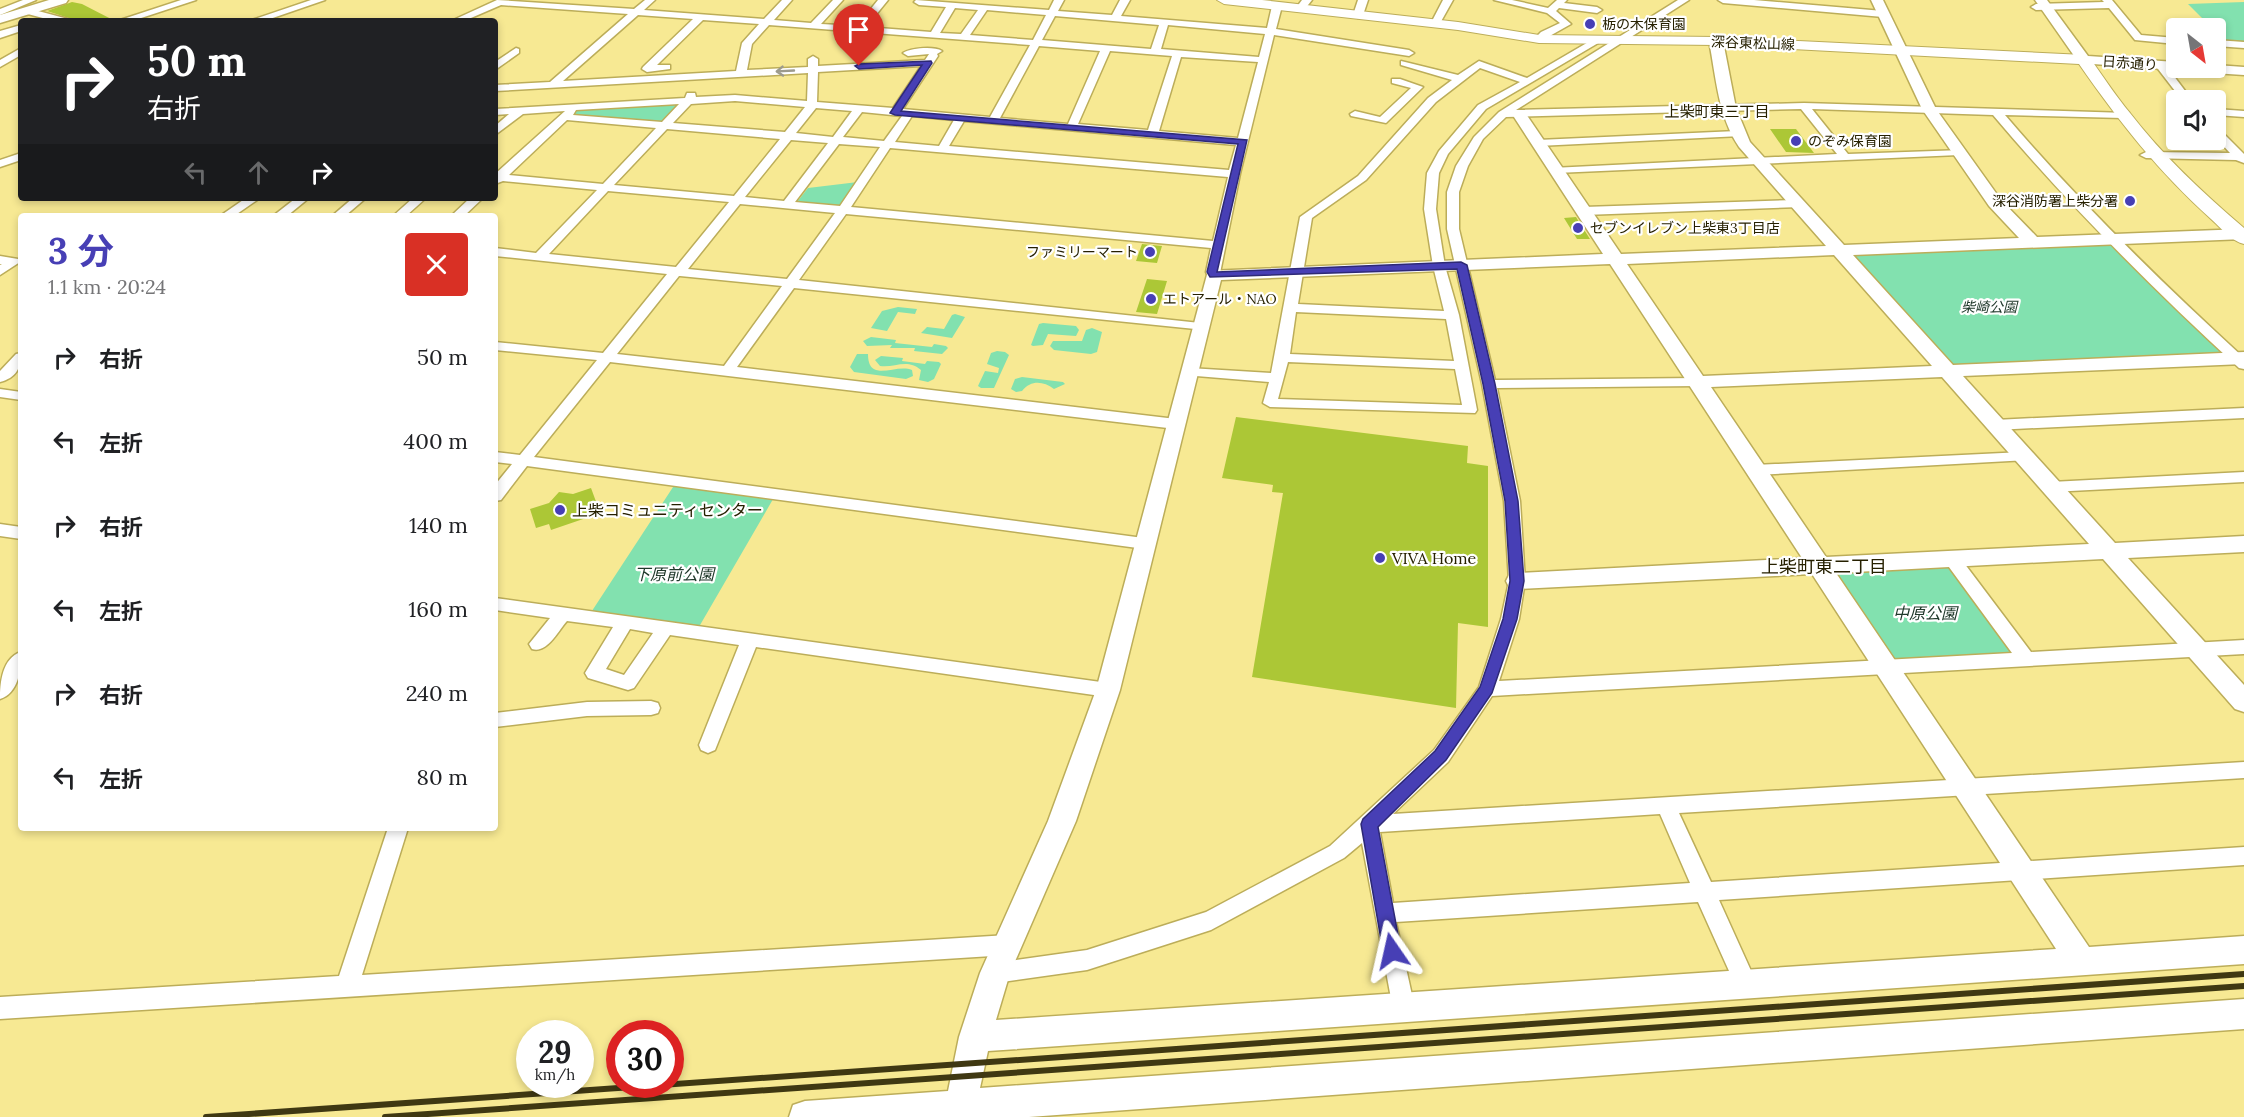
<!DOCTYPE html>
<html lang="ja">
<head>
<meta charset="utf-8">
<style>
  :root { --surface:#fff; --page:#f2f2f2; --text:#202124; --muted:#757577; --accent:#473fb5 }
  body { margin:0; font-family:Lora,"Noto Sans JP",serif; background:var(--page); color:var(--text); height:100vh; display:flex; flex-direction:column; font-size:22px; white-space:nowrap }
  * { box-sizing:border-box; margin:0 }
  p { font-size:20px; color:var(--muted) }
  .icon { flex:none; width:33px; height:33px; fill:none; stroke:currentColor; stroke-width:2; stroke-linecap:round; stroke-linejoin:round }
  .map { position:relative; flex:1; overflow:hidden }
  .details { position:absolute; left:18px; top:213px; width:480px; height:618px; display:flex; flex-direction:column; background:var(--surface); border-radius:6px; box-shadow:0 3px 9px #0003 }
  .details>* { flex:none }
  .banner { position:absolute; left:18px; top:18px; width:480px; height:183px; border-radius:6px; box-shadow:0 3px 9px #0003; background:#202124; color:#fff; overflow:hidden }
  .needle { width:39px; rotate:149deg }
  .buttons { position:absolute; left:2166px; top:18px; display:grid; gap:12px }
  .buttons a { display:grid; place-items:center; width:60px; height:60px; border-radius:6px; background:var(--surface); box-shadow:0 3px 9px #0003; font-size:30px }
  .speed { position:absolute; left:516px; top:1020px; display:flex; gap:12px; font-size:30px; font-weight:700; text-align:center }
  .speed>* { display:grid; place-content:center; width:78px; height:78px; border-radius:50%; background:var(--surface); box-shadow:0 3px 9px #0003; line-height:1 }
  .speed small { font-size:15px; font-weight:400 }
  .speed .limit { border:9px solid #d22; background:#fff; color:#111 }
  .pin { position:absolute; display:grid; place-items:center; width:51px; height:51px; color:#fff; margin:-62px -26px; border-radius:50% 50% 50% 0; rotate:-45deg; box-shadow:0 0 6px #0007 }
  .pin .icon { rotate:45deg }
  .me { position:absolute; width:66px; margin:-33px; rotate:349deg; stroke-linejoin:round; filter:drop-shadow(0 0 4px #0008) }
  .turn { display:flex; align-items:center; gap:21px; height:126px; padding:0 30px; font-size:27px }
  .turn .icon { width:78px; height:78px; stroke-width:2.5 }
  .turn b { display:block; font-size:42px; line-height:51px }
  .lanes { display:flex; align-items:center; height:57px; padding:0 30px; background:#0003; justify-content:center; gap:30px; direction:ltr }
  .lanes .off { opacity:.35 }
  .round { display:grid; place-items:center; flex:none; width:63px; height:63px; border-radius:6px; background:var(--page) }
  .headline { display:flex; align-items:center; justify-content:space-between; height:102px; padding:0 30px }
  h1 { font-size:36px; font-weight:700; line-height:45px; color:var(--accent) }
  ul { padding:0; list-style:none }
  li { display:flex; align-items:center; gap:18px; height:84px; padding:0 30px }
  li div { flex:1 }
  li b { display:block; font-size:22px }
  li em { font-style:normal }
  .map>svg:first-child { display:block }
  .green { fill:#82e1af }
  .building { fill:#acc736 }
  .lines { fill:none; stroke-linecap:round; stroke-linejoin:round }
  .street-casing { stroke:#bcad59; stroke-width:3 }
  .secondary-casing { stroke:#bcad59; stroke-width:3 }
  .primary-casing { stroke:#bcad59; stroke-width:2 }
  .street { fill:#fff; fill-rule:evenodd }
  .secondary { fill:#fff; fill-rule:evenodd }
  .primary { fill:#fff; fill-rule:evenodd }
  .rail { stroke:#3f3812; stroke-width:6 }
  .oneway { stroke:#9d9b8c }
  .route { fill:#473fb5; stroke:#2e2976; stroke-width:1.5 }
  .poi-dot { fill:#473fb5; stroke:#fff; stroke-width:2 }
  .labels { text-anchor:middle; dominant-baseline:central; stroke-width:4.5; stroke-linejoin:round; paint-order:stroke }
  .far-poi-label { font-size:14px; fill:#262000; stroke:#fff; text-anchor:start }
  .far-street-label { font-size:14px; fill:#262000; stroke:#fff }
  .far-park-label { font-size:14px; font-style:italic; fill:#20392b; stroke:#fff }
  .far-neighbourhood-label { font-size:15px; fill:#262000; stroke:#fff }
  .poi-label { font-size:16px; fill:#262000; stroke:#fff; text-anchor:start }
  .park-label { font-size:16px; font-style:italic; fill:#20392b; stroke:#fff }
  .neighbourhood-label { font-size:18px; fill:#262000; stroke:#fff }
</style>
</head>
<body>
<div class="map">
<svg width="2244" height="1117" viewBox="0 0 2244 1117">
  <rect width="100%" height="100%" fill="#f7e993"/>
  <path class="green" d="M2244 2V45L2226 44 2216 32V28H2212L2188 4Z
    M681 102 664 122 571 115 580 108Z
    M858 182 843 206 797 202 808 188Z
    M2110 240 2236 358 1947 372 1839 251Z
    M898 307 917 309 915 314 898 312 887 331 871 328 882 311Z
    M955 314 965 317 952 338 921 333 927 327 944 329 952 315Z
    M1043 323 1076 326 1079 330 1076 336 1048 334 1043 345 1033 346 1031 345 1039 324Z
    M1092 328 1102 332 1097 352 1091 354 1054 350 1050 346 1053 341H1082L1086 330Z
    M871 337 896 340 895 343 932 347 934 344 946 346 948 348 942 354 914 351 915 348H890L892 345 867 346 863 341Z
    M997 351 1005 352 1009 355 994 388H981L978 386 985 371 998 373 999 368 987 364 991 353Z
    M857 354H868C868 384 896 363 912 370L913 376 906 379 854 372 850 367Z
    M881 356 903 358 902 361 925 364 927 361 939 362 941 364 934 379 928 382 919 380 921 370C907 358 895 368 880 366L875 360Z
    M1022 377 1063 382 1065 384 1054 389C1043 381 1031 380 1022 391L1016 392 1011 389 1015 379Z
    M677 481 776 494 696 632 588 617Z
    M1950 563 2021 657 1887 665 1828 568Z"/>
  <path class="building" d="M72 2 82 4 115 21H78L47 11Z
    M1770 129H1796L1814 153 1786 152Z
    M1576 217 1590 239H1577L1564 218Z
    M1142 244 1162 246 1157 263 1136 261Z
    M1147 279 1167 281 1157 314 1136 312Z
    M1236 417 1468 446 1467 463 1488 466V627L1458 623 1456 708 1252 677 1283 493 1272 492 1273 485 1222 478Z
    M591 488 598 507 587 512 589 517 551 530 549 524 536 528 530 509 549 503 559 492 573 494Z"/>
  <g class="lines">
    <g class="street-casing">
      <path id="street" d="M23 0H36L0 15V9Z
        M181 0H196L132 21H117Z
        M311 0H325L264 21H249Z
        M497 0 634 9 645 0H655L644 10 764 19 782 0H792L774 20 811 23 833 0H843L821 24 857 26 878 0H888L866 27 931 32 946 7 919 5 914 2 916 0 1049 10 1054 0H1064L1058 11 1112 15 1120 0H1130L1121 16 1267 28 1272 6 1277 3 1282 6 1276 29 1409 50 1414 53 1409 56 1274 35 1240 174 1219 278H1209L1206 272 1211 248 846 214 799 280 1200 323 1205 324 1207 327 1205 330 794 288 737 367 1176 419 1181 421 1183 424 1181 427 1176 429 610 362 534 457 1151 539 1153 543 1151 547 1145 549 527 466 501 500 495 501V485L512 464 495 462V452L520 455 597 360 495 350V342L603 353 667 274 495 256V248L536 253 597 190 503 181 495 184V174L565 111 523 114 495 135V126L509 114 495 115V109L685 98 687 93H695L696 97 735 95 807 101 808 73 495 91V85L550 82 628 14 501 5 464 21H451ZM955 8 978 10 961 34 940 33ZM987 10 1046 15 1033 40 970 35ZM638 15 693 19 643 67 642 69 647 72 670 69V65H657L703 20 759 24 742 43 736 71 563 81ZM1055 16 1159 25 1151 49 1042 40ZM769 25 1030 45 990 117 903 109 938 56 937 54 942 51C934 46 911 48 903 53L908 56 929 54 925 60 818 66V59L813 56 808 59V67L747 70 752 44ZM1168 25 1265 34 1259 57 1161 49ZM1039 46 1100 51 1068 124 1000 118ZM1110 51 1172 56 1148 130 1078 124ZM1181 57 1258 62 1238 138 1159 131ZM921 66 893 108 817 102 818 72ZM735 101 805 107 785 132 673 123 691 104ZM679 104 662 122 573 115 576 110ZM816 108 852 111 833 137 796 133ZM862 112 902 116 884 141 843 137ZM912 116 954 120 939 146 895 142ZM567 120 656 128 603 184 509 175ZM964 121 1236 145 1229 170 949 146ZM667 129 780 139 734 196 614 185ZM791 140 828 143 784 201 745 197ZM839 144 880 147 840 206 795 202ZM890 148 1228 177 1213 241 851 207ZM608 191 729 202 676 267 549 254ZM740 204 835 213 787 279 688 269ZM679 276H680L782 286 724 366 617 354Z
        M1302 0H1312L1304 10H1298L1296 8Z
        M1358 0H1368L1363 15 1358 18 1353 15Z
        M1443 0H1453L1439 25H1433L1431 23Z
        M1494 0H1512L1548 8 1557 0H1567L1564 3 1597 7 1602 10 1597 13 1559 8 1556 11 1571 24 1539 42 1534 39 1541 32 1560 23 1547 13Z
        M1678 0H1689L1516 110 1804 103 2127 113V117L2123 118 2005 115C2079 202 2160 281 2244 358V369L2239 368C2152 288 2069 205 1993 115L1812 109 1848 154 1963 150 1965 152 1959 155 1556 173 1552 172V168L1837 154 1801 109 1506 117 1483 139 1468 166 1459 192V229L1495 380 1697 378 1704 382 1697 386 1497 388 1520 501 1525 581 1519 619 1499 681 2012 653 1946 563 1944 559 1946 555H1958L2031 652 2244 640V654L1492 696 1448 762 1393 814 2244 762V778L1679 813 1711 882 2244 847V865L1719 900 1757 984 1754 991 1746 994 1738 991 1698 902 1396 922 1415 1009 1412 1017 1404 1020 1396 1017 1393 1009 1362 843 1344 858 1211 930 1087 970 995 983 987 980 984 973 987 966 995 963 1087 950 1206 912 1330 846 1434 750 1479 687 1501 619 1509 581 1504 501 1482 384 1447 229V192L1456 166 1474 137 1499 112ZM1660 814 1690 883 1393 903 1380 832Z
        M1718 0H1754L1883 11 1888 14 1883 17 1723 3Z
        M2102 0H2112L2141 35 2176 38V44L2135 40 2109 8 2036 10 2031 7 2036 4 2104 2Z
        M27 8 68 19 70 21H54L24 13V9Z
        M21 25V31L0 38V31Z
        M1597 37 1605 39 1486 109 1448 154 1439 173 1436 209 1445 266 1459 315 1477 410 1475 413 1270 407 1263 403 1269 382 1184 375 1182 372 1184 369 1189 368 1271 373 1300 217 1358 176 1428 98 1452 80 1401 65V61L1458 75 1479 61 1527 78ZM1480 68 1520 82 1478 105 1439 151 1427 173 1424 209 1433 266 1444 311 1298 304 1312 218 1366 180 1436 102ZM1296 312 1446 319 1454 361 1290 354ZM1288 362 1455 369 1462 405 1278 399Z
        M2216 40 2244 42V48L2216 46Z
        M21 48V55L0 67V60Z
        M516 48 519 49V53L495 70V62Z
        M2156 63H2164L2192 100H2182L2155 65Z
        M1392 79H1400L1423 87 1386 123 1351 116 1350 114 1355 111 1380 117 1411 88 1392 83Z
        M2216 109 2244 111V117L2216 115Z
        M2216 129 2220 130 2244 154V163L2236 160 2146 158 2140 155 2146 152 2230 153 2216 138Z
        M1737 131 1741 132V136L1538 146 1532 143 1538 140Z
        M21 153V160L0 167V160Z
        M246 198H260L234 216H220Z
        M296 198H309L287 216H273Z
        M353 198H366L345 216H332Z
        M413 198H426L406 216H393Z
        M470 198H483L464 216H451Z
        M1796 200 1802 204 1800 207 1584 215 1578 211 1584 207Z
        M0 256 18 259 20 262 0 275V265L2 264H0Z
        M21 353C21 368 16 378 0 382V371L16 354Z
        M0 389 21 392V400L0 397Z
        M2244 408V418L1995 430 1988 425 1995 420Z
        M2023 452 2028 454 2031 457 2028 460 1755 475 1747 470 1755 465Z
        M2244 472V482L2051 492 2043 487 2051 482Z
        M0 524 21 527V539L0 536Z
        M495 598 1108 683 1114 685 1117 690 1114 695 1108 697 756 647 717 745 715 750 708 753 701 750 699 745 739 645 670 635 634 688 628 690 588 678 585 673 613 627 567 621C558 631 547 654 532 649L529 644 550 618 495 610ZM630 629 653 633 624 675 606 669Z
        M21 652C21 669 19 693 0 699 0 683 2 658 21 652Z
        M651 701 658 703 660 708 658 713 651 715 587 716 495 727V713L587 702Z
        M388 828H408L362 975 1008 935 1016 938 1019 945 1016 952 1008 955 0 1019V997L339 976Z"/>
    </g>
    <g class="secondary-casing">
      <path id="secondary" d="M49 0H68L66 3 0 23V15Z
        M1871 0H1883L1936 109 2001 200 2037 237 2244 229V239L1853 255 1953 365 2244 352V364L1963 376 2115 543 2244 536V552L2128 558 2244 685V712L2235 709 2103 559 1836 573 2089 947 2244 936V964L988 1051 980 1088 2244 999V1029L1029 1117H789L793 1105 805 1101 948 1091 959 1037 980 973 1048 821 1096 690 1208 271 1603 254 1512 114 1519 110 1524 111 1621 254 1826 246 1739 147C1718 116 1716 77 1709 41L1716 37 1723 41 1736 108 1750 142 1844 245 2019 238 1989 206 1922 109ZM1834 255 1932 366 1703 376 1627 264ZM1610 264 1802 558 1517 573 1509 575 1506 581 1509 587 1517 589 1812 574 2056 949 996 1020 1010 973 1076 821 1120 690 1221 280ZM1942 377 2089 544 1826 557 1711 387Z
        M2035 0H2047L2088 56 2176 62V68H2182L2176 70 2079 63Z
        M2216 65 2244 67V75L2197 72 2190 68H2216Z"/>
    </g>
    <g class="primary-casing">
      <path id="primary" d="M1217 0H1262L1458 22 1539 35 1716 37 2084 55 2089 57C2103 76 2115 95 2130 113 2163 156 2203 193 2244 228V244C2231 241 2221 228 2211 219 2158 171 2120 123 2079 64L1716 45 1539 43 1458 30 1224 4Z"/>
    </g>
    <use href="#street" class="street"/>
    <use href="#secondary" class="secondary"/>
    <use href="#primary" class="primary"/>
    <path class="rail" d="M206 1117 2244 974
      M385 1117 2244 986"/>
  </g>
  <defs><path id="oneway-shaft" d="M-6 0H5M1.5-3L5.5 0L1.5 3" fill="none" stroke-width="1.6" stroke-linecap="round" stroke-linejoin="round" transform="scale(1.5)"/></defs>
  <use class="oneway" href="#oneway-shaft" transform="translate(785 71) rotate(177)"/>
  <path class="route" d="M931 61 932 63 901 111 1247 140 1217 272 1461 262 1467 265 1495 384 1518 501 1524 581 1517 619 1492 693 1446 760 1378 827 1401 951 1399 957 1392 959 1386 957 1383 951 1361 824 1363 819 1435 751 1480 687 1503 619 1510 581 1505 501 1483 384 1457 269 1210 277 1207 272 1238 144 895 115 890 113 922 65 859 69 855 66 859 64Z"/>
  <g class="poi-dot">
    <circle cx="1590" cy="24" r="6"/>
    <circle cx="1796" cy="141" r="6"/>
    <circle cx="2130" cy="201" r="6"/>
    <circle cx="1578" cy="228" r="6"/>
    <circle cx="1150" cy="252" r="6"/>
    <circle cx="1151" cy="299" r="6"/>
    <circle cx="560" cy="510" r="6"/>
    <circle cx="1380" cy="558" r="6"/>
  </g>
  <g class="labels">
    <g class="far-poi-label">
      <text x="1602" y="24">栃の木保育園</text>
      <text x="1808" y="141">のぞみ保育園</text>
      <text x="2118" y="201" text-anchor="end">深谷消防署上柴分署</text>
      <text x="1590" y="228">セブンイレブン上柴東3丁目店</text>
      <text x="1138" y="252" text-anchor="end">ファミリーマート</text>
      <text x="1163" y="299">エトアール・NAO</text>
    </g>
    <g class="far-street-label">
      <text transform="translate(1753 43) rotate(2)">深谷東松山線</text>
      <text transform="translate(2130 63) rotate(4)">日赤通り</text>
    </g>
    <g class="far-park-label">
      <text x="1989" y="307">柴崎公園</text>
    </g>
    <g class="far-neighbourhood-label">
      <text x="1717" y="111">上柴町東三丁目</text>
    </g>
    <g class="poi-label">
      <text x="572" y="510">上柴コミュニティセンター</text>
      <text x="1392" y="558">VIVA Home</text>
    </g>
    <g class="park-label">
      <text x="674" y="574">下原前公園</text>
      <text x="1925" y="613">中原公園</text>
    </g>
    <g class="neighbourhood-label">
      <text x="1824" y="566">上柴町東二丁目</text>
    </g>
  </g>
</svg>
<div class="buttons">
<a><svg class="needle" viewBox="-14 -14 28 28"><path d="M0-13l5 13h-10z" fill="#e53935"/><path d="M0 13l5-13h-10z" fill="#757577"/></svg></a>
<a><svg class="icon" aria-label="sound" viewBox="0 0 24 24"><path d="M4 9h4l5-4v14l-5-4H4zM17 9q2 3 0 6"/></svg></a>
</div>
<div class="speed"><div>29<small>km/h</small></div><div class="limit">30</div></div>
<div class="pin" style="left:859px;top:66px;background:#d93025"><svg class="icon" aria-label="arrive" viewBox="0 0 24 24"><path d="M6 21V4h12l-3 4 3 4H6"/></svg></div>
<svg class="me" style="left:1392px;top:951px" viewBox="-20 -20 40 40"><path d="M0-17L14 15 0 8-14 15z" fill="#473fb5" stroke="#fff" stroke-width="4"/></svg>
<div class="banner">
<div class="turn"><svg class="icon" aria-label="right" viewBox="0 0 24 24"><path d="M7 20v-9h11M14 6l5 5-5 5"/></svg><div><b>50 m</b>右折</div></div>
<div class="lanes"><svg class="icon off" aria-label="left" viewBox="0 0 24 24"><path d="M17 20v-9H6M10 6l-5 5 5 5"/></svg><svg class="icon off" aria-label="ahead" viewBox="0 0 24 24"><path d="M12 20V5M6 11l6-6 6 6"/></svg><svg class="icon" aria-label="right" viewBox="0 0 24 24"><path d="M7 20v-9h11M14 6l5 5-5 5"/></svg></div>
</div>
<section class="details">
<div class="headline"><div><h1>3 分</h1><p>1.1 km · 20:24</p></div><a class="round" style="background:#d93025;color:#fff"><svg class="icon" aria-label="close" viewBox="0 0 24 24"><path d="M6 6l12 12M18 6L6 18"/></svg></a></div>
<ul>
<li><svg class="icon" aria-label="right" viewBox="0 0 24 24"><path d="M7 20v-9h11M14 6l5 5-5 5"/></svg><div><b>右折</b></div><em>50 m</em></li>
<li><svg class="icon" aria-label="left" viewBox="0 0 24 24"><path d="M17 20v-9H6M10 6l-5 5 5 5"/></svg><div><b>左折</b></div><em>400 m</em></li>
<li><svg class="icon" aria-label="right" viewBox="0 0 24 24"><path d="M7 20v-9h11M14 6l5 5-5 5"/></svg><div><b>右折</b></div><em>140 m</em></li>
<li><svg class="icon" aria-label="left" viewBox="0 0 24 24"><path d="M17 20v-9H6M10 6l-5 5 5 5"/></svg><div><b>左折</b></div><em>160 m</em></li>
<li><svg class="icon" aria-label="right" viewBox="0 0 24 24"><path d="M7 20v-9h11M14 6l5 5-5 5"/></svg><div><b>右折</b></div><em>240 m</em></li>
<li><svg class="icon" aria-label="left" viewBox="0 0 24 24"><path d="M17 20v-9H6M10 6l-5 5 5 5"/></svg><div><b>左折</b></div><em>80 m</em></li>
</ul>
</section>
</div>
</body>
</html>
